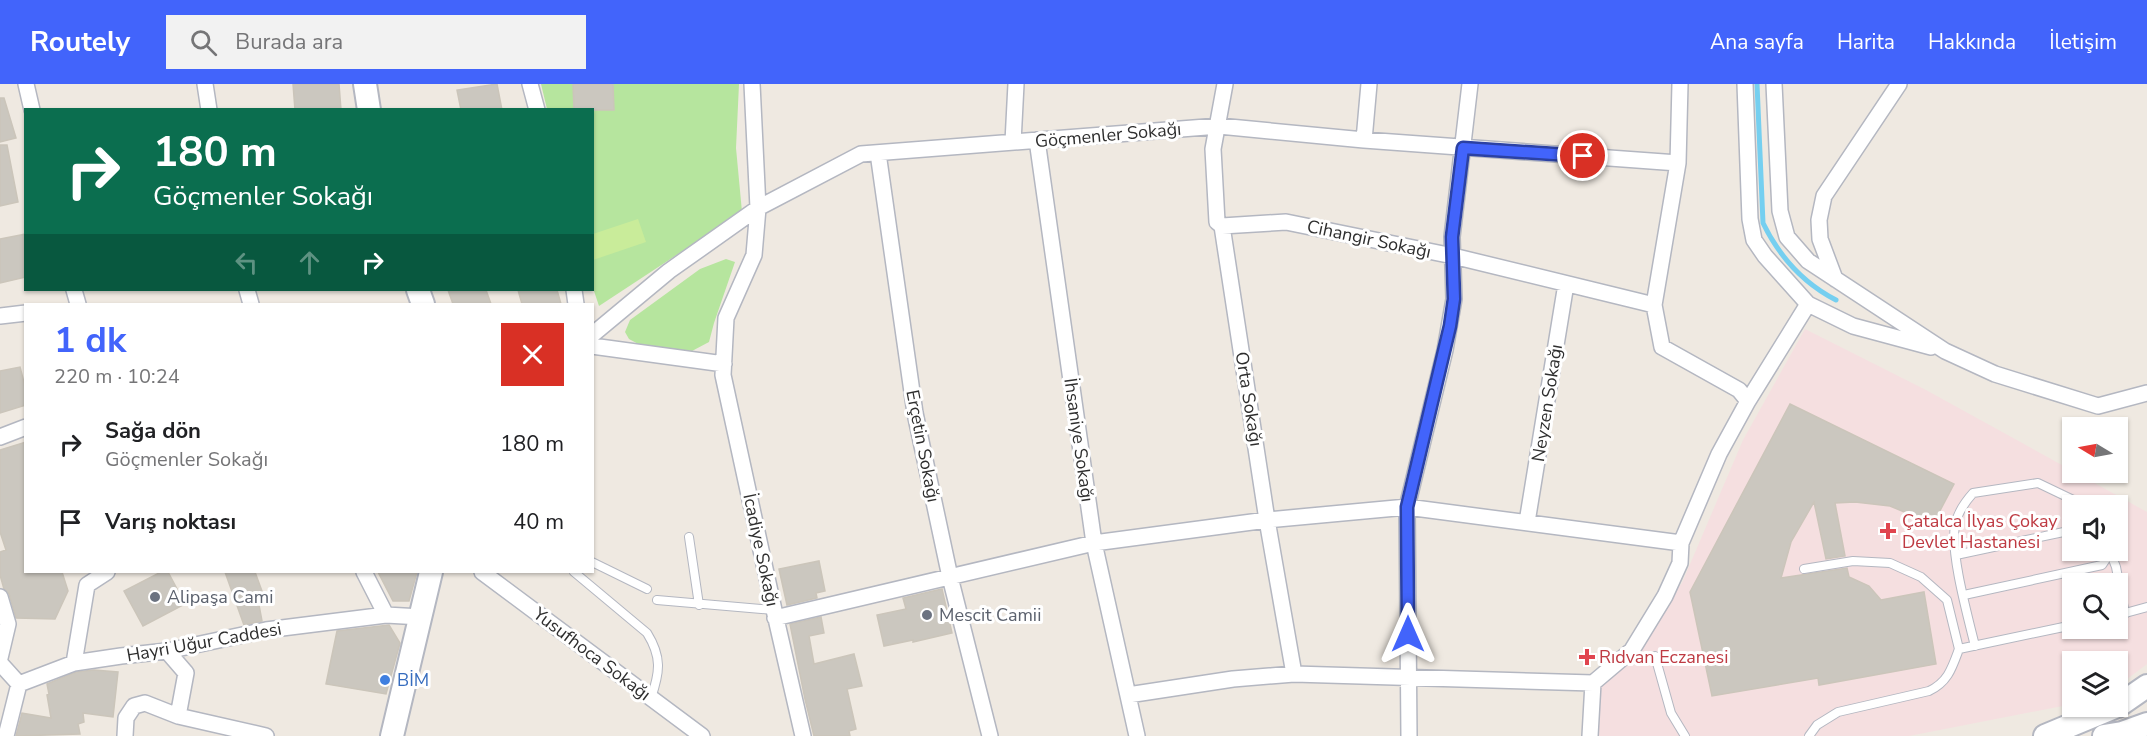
<!DOCTYPE html>
<html lang="tr">
<head>
<meta charset="utf-8">
<style>
  :root { --surface:#fff; --page:#f2f2f2; --text:#202124; --muted:#757577; --accent:#4264fb }
  body { margin:0; font-family:"Nunito Sans",sans-serif; background:var(--page); color:var(--text); height:100vh; display:flex; flex-direction:column; font-size:22px; white-space:nowrap }
  * { box-sizing:border-box; margin:0 }
  p { font-size:20px; color:var(--muted) }
  .icon { flex:none; width:33px; height:33px; fill:none; stroke:currentColor; stroke-width:2; stroke-linecap:round; stroke-linejoin:round }
  .map { position:relative; flex:1; overflow:hidden }
  .side { position:absolute; left:24px; top:219px; width:570px; height:270px; display:flex; flex-direction:column; background:var(--surface); border-radius:0px; box-shadow:0 2px 4px #0004 }
  .side>* { flex:none }
  .banner { position:absolute; left:24px; top:24px; width:570px; height:183px; border-radius:0px; box-shadow:0 2px 4px #0004; background:#0b6e4f; color:#fff; overflow:hidden }
  .needle { width:39px; rotate:280deg }
  .buttons { position:absolute; left:2062px; top:333px; display:grid; gap:12px }
  .buttons a { display:grid; place-items:center; width:66px; height:66px; border-radius:0px; background:var(--surface); box-shadow:0 2px 4px #0004; font-size:30px }
  .pin { position:absolute; display:grid; place-items:center; width:51px; height:51px; color:#fff; margin:-26px; border:3px solid #fff; border-radius:50%; box-shadow:0 2px 6px #0007 }
  .me { position:absolute; width:66px; margin:-33px; rotate:0deg; stroke-linejoin:round; filter:drop-shadow(0 0 4px #0008) }
  .turn { display:flex; align-items:center; gap:21px; height:126px; padding:0 30px; font-size:27px }
  .turn .icon { width:78px; height:78px; stroke-width:2.5 }
  .turn b { display:block; font-size:42px; line-height:51px }
  .lanes { display:flex; align-items:center; height:57px; padding:0 30px; background:#0003; justify-content:center; gap:30px; direction:ltr }
  .lanes .off { opacity:.35 }
  .round { display:grid; place-items:center; flex:none; width:63px; height:63px; border-radius:0px; background:var(--page) }
  .head { display:flex; align-items:center; justify-content:space-between; height:102px; padding:0 30px }
  h1 { font-size:36px; font-weight:700; line-height:45px; color:var(--accent) }
  ul { padding:0; list-style:none }
  li { display:flex; align-items:center; gap:18px; height:78px; padding:0 30px }
  li div { flex:1 }
  li b { display:block; font-size:22px }
  li em { font-style:normal }
  header { display:flex; align-items:center; gap:36px; box-sizing:border-box; height:84px; padding:0 30px; background:var(--accent); color:#fff }
  header strong { font-size:28px }
  nav { display:flex; gap:33px; margin-inline-start:auto; font-size:21px }
  .search { width:420px; height:54px; background:var(--page); display:flex; align-items:center; gap:15px; box-sizing:border-box; padding:0 21px; border-radius:0px; color:var(--muted); font-size:22px }
  .map>svg:first-child { display:block }
  .medical { fill:#f5dfe0; fill-rule:evenodd }
  .green { fill:#b6e59e }
  .pitch { fill:#c9ec9a }
  .lines { fill:none; stroke-linecap:round; stroke-linejoin:round }
  .stream { stroke:#75cff0; stroke-width:5 }
  .building { fill:#cbc7bf; stroke:#cbc5ba; stroke-width:1.5 }
  .lane-casing { stroke:#b4b7c1; stroke-width:10 }
  .street-casing { stroke:#b4b7c1; stroke-width:18 }
  .secondary-casing { stroke:#b4b7c1; stroke-width:26 }
  .lane { stroke:#fff; stroke-width:8 }
  .street { stroke:#fff; stroke-width:15 }
  .secondary { stroke:#fff; stroke-width:22 }
  .route-casing { stroke:#2b41a3; stroke-width:15 }
  .route { stroke:#4264fb; stroke-width:10 }
  .health-dot { fill:#e0444e; stroke:#fff; stroke-width:2 }
  .worship-dot { fill:#6b7280; stroke:#fff; stroke-width:2 }
  .shop-dot { fill:#3f7fe0; stroke:#fff; stroke-width:2 }
  .labels { text-anchor:middle; dominant-baseline:central; stroke-width:6; stroke-linejoin:round; paint-order:stroke }
  .street-label { font-size:18px; fill:#2e2e2e; stroke:#fff }
  .health-label { font-size:18px; fill:#be3a42; stroke:#fff; text-anchor:start }
  .worship-label { font-size:18px; fill:#5b616d; stroke:#fff; text-anchor:start }
  .shop-label { font-size:18px; fill:#366cbe; stroke:#fff; text-anchor:start }
</style>
</head>
<body>
<header>
<strong>Routely</strong>
<div class="search"><svg class="icon" aria-label="search" viewBox="0 0 24 24"><circle cx="10" cy="10" r="6"/><path d="M15 15l6 6"/></svg>Burada ara</div>
<nav><a>Ana sayfa</a><a>Harita</a><a>Hakkında</a><a>İletişim</a></nav>
</header>
<div class="map">
<svg width="2147" height="652" viewBox="0 0 2147 652">
  <rect width="100%" height="100%" fill="#efe9e1"/>
  <path class="medical" d="M1805 245 1926 306 2147 428V580L2118 602V578H2073V620L1909 652H1593L1598 604 1682 499 1743 356ZM2073 422H2118V466H2073ZM2073 500H2118V544H2073Z"/>
  <path class="green" d="M541 0H739L736 64 742 128 599 222 592 201V26L547 25Z
    M726 175 735 178 714 239 709 258 692 267 642 262 629 255 625 248 630 236 700 185Z"/>
  <path class="pitch" d="M638 135 646 158 593 176V150Z"/>
  <g class="lines">
    <path class="stream" d="M1757 0 1763 139C1779 172 1803 199 1836 216"/>
  </g>
  <path class="building" d="M293 0H339L341 26H295Z
    M497 0 502 26H461L457 6Z
    M573 0H613L614 26H574Z
    M0 14H4L16 54 0 58Z
    M0 61H7L18 118 0 122Z
    M26 150V193L0 199V155Z
    M448 206H486L491 220H453Z
    M518 206H557L561 220H522Z
    M20 283 26 306V321L0 329V287Z
    M1790 320 1954 400 1933 440 1890 422 1855 418 1835 419 1845 472 1826 475 1814 418 1791 458 1781 494 1847 484 1849 493 1869 502 1881 516 1924 508 1936 580 1819 601 1818 594 1712 612 1690 508Z
    M26 358V488H62L68 507 55 535 16 534 9 510 4 505 0 491V468L6 466 0 448V366Z
    M819 477 825 507 816 509 817 514 787 521 779 485Z
    M161 488H168L185 520 143 542 124 507Z
    M225 488H255L266 518 259 521 262 537 244 541Z
    M378 488H417L409 517H393Z
    M942 505 952 549 913 558V556L884 562 877 531 906 525 903 514Z
    M821 533 824 549 809 552 814 580 854 570 862 602 847 605 856 645 849 647 850 652H814L805 615 790 540Z
    M389 541 400 559 386 610 326 600 337 547Z
    M94 586 118 588 113 633 83 629 84 638 78 640 80 650 16 652 22 629 51 634 47 611 49 610 47 600 76 588Z"/>
  <g class="lines">
    <g class="lane-casing">
      <path id="lane" d="M689 453 699 521
        M2111 470 2116 483 2125 530
        M1956 471 2073 446
        M592 478 647 505
        M1804 485 1853 477 1890 479 1921 493 1947 516 1959 565 2073 541
        M574 488 647 549C662 573 660 588 651 614
        M1964 511 2102 481 2112 466
        M657 516 774 526
        M2118 531 2147 523
        M1975 562C1968 533 1950 469 1955 442 1957 429 1965 418 1973 409L2038 399 2086 422
        M1655 572 1671 629 1685 652
        M1809 652 1817 641 1838 628 1929 607C1948 598 1952 584 1959 565"/>
    </g>
    <g class="street-casing">
      <path id="street" d="M26 0 32 26
        M205 0 209 26
        M530 0 537 26
        M752 0 758 124 754 171 726 234 723 291 774 526 803 652
        M1225 0 1213 65 1217 138 1222 142 1267 436 1294 590
        M1745 0 1750 135 1754 156 1765 172 1808 220 1853 242 1931 263
        M1774 0 1780 127 1787 153 1808 177 1945 267 1995 290 2098 322 2147 309
        M1037 56 1094 459 1137 652
        M1364 56 1369 0
        M1013 58 1016 0
        M878 69 915 329 950 493 990 652
        M1222 142 1286 138 1453 172 1654 221
        M1835 195 1820 155 1819 136 1824 112 1899 0
        M74 206 78 220
        M247 206 251 220
        M574 206 576 220
        M0 232 26 229
        M592 251 669 187 758 124 861 70 1219 42 1364 56 1678 79
        M592 262 724 280
        M1748 317 1808 220
        M0 353 26 343
        M1527 438 1566 200
        M364 488 386 531
        M482 488 702 652
        M0 513 8 540 0 574
        M775 534 1094 459 1267 436 1407 423 1681 459
        M167 567 186 589 178 632 266 652
        M0 579 19 600 74 579 121 572 167 567 266 546 386 531 421 533
        M74 579 87 501 107 488
        M1128 611 1233 595 1294 590 1593 599
        M6 652 19 600
        M125 652 126 634 134 622 145 619 178 632
        M1409 652 1407 423 1445 266 1454 215 1452 153 1470 0
        M1590 652 1593 599 1632 566 1665 512 1680 479 1681 459 1719 370 1748 317 1739 306 1662 263 1654 221 1678 79 1680 0"/>
    </g>
    <g class="secondary-casing">
      <path id="secondary" d="M365 0 369 26
        M418 206 423 220
        M2118 622 2147 602
        M392 652 431 488
        M2045 652 2117 622
        M2104 652 2122 649 2147 640"/>
    </g>
    <use href="#lane" class="lane"/>
    <use href="#street" class="street"/>
    <use href="#secondary" class="secondary"/>
  </g>
  <g class="lines">
    <g class="route-casing">
      <path id="route" d="M1408 550 1407 423 1450 242 1454 215 1452 153 1463 64 1583 72"/>
    </g>
    <use href="#route" class="route"/>
  </g>
  <g class="health-dot">
    <path d="M1885 438h6v6h6v6h-6v6h-6v-6h-6v-6h6z"/>
    <path d="M1584 564h6v6h6v6h-6v6h-6v-6h-6v-6h6z"/>
  </g>
  <g class="worship-dot">
    <circle cx="155" cy="513" r="6"/>
    <circle cx="927" cy="531" r="6"/>
  </g>
  <circle class="shop-dot" cx="385" cy="596" r="6"/>
  <g class="labels">
    <g class="street-label">
      <text transform="translate(1108 51) rotate(-5)">Göçmenler Sokağı</text>
      <text transform="translate(1369 155) rotate(12)">Cihangir Sokağı</text>
      <text transform="translate(1249 315) rotate(81)">Orta Sokağı</text>
      <text transform="translate(1547 319) rotate(-81)">Neyzen Sokağı</text>
      <text transform="translate(1079 356) rotate(82)">İhsaniye Sokağı</text>
      <text transform="translate(923 362) rotate(79)">Erçetin Sokağı</text>
      <text transform="translate(761 466) rotate(78)">İcadiye Sokağı</text>
      <text transform="translate(204 558) rotate(-10)">Hayri Uğur Caddesi</text>
      <text transform="translate(592 570) rotate(37)">Yusufhoca Sokağı</text>
    </g>
    <g class="health-label">
      <text x="1902" y="437">Çatalca İlyas Çokay<tspan x="1902" dy="21">Devlet Hastanesi</tspan></text>
      <text x="1599" y="573">Rıdvan Eczanesi</text>
    </g>
    <g class="worship-label">
      <text x="167" y="513">Alipaşa Cami</text>
      <text x="939" y="531">Mescit Camii</text>
    </g>
    <g class="shop-label">
      <text x="397" y="596">BİM</text>
    </g>
  </g>
</svg>
<div class="buttons">
<a><svg class="needle" viewBox="-14 -14 28 28"><path d="M0-13l5 13h-10z" fill="#e53935"/><path d="M0 13l5-13h-10z" fill="#757577"/></svg></a>
<a><svg class="icon" aria-label="sound" viewBox="0 0 24 24"><path d="M4 9h4l5-4v14l-5-4H4zM17 9q2 3 0 6"/></svg></a>
<a><svg class="icon" aria-label="search" viewBox="0 0 24 24"><circle cx="10" cy="10" r="6"/><path d="M15 15l6 6"/></svg></a>
<a><svg class="icon" aria-label="layers" viewBox="0 0 24 24"><path d="M12 4l9 5-9 5-9-5zM3 14l9 5 9-5"/></svg></a>
</div>
<div class="pin" style="left:1583px;top:72px;background:#d93025"><svg class="icon" aria-label="arrive" viewBox="0 0 24 24"><path d="M6 21V4h12l-3 4 3 4H6"/></svg></div>
<svg class="me" style="left:1408px;top:550px" viewBox="-20 -20 40 40"><path d="M0-17L14 15 0 8-14 15z" fill="#4264fb" stroke="#fff" stroke-width="4"/></svg>
<div class="banner">
<div class="turn"><svg class="icon" aria-label="right" viewBox="0 0 24 24"><path d="M7 20v-9h11M14 6l5 5-5 5"/></svg><div><b>180 m</b>Göçmenler Sokağı</div></div>
<div class="lanes"><svg class="icon off" aria-label="left" viewBox="0 0 24 24"><path d="M17 20v-9H6M10 6l-5 5 5 5"/></svg><svg class="icon off" aria-label="ahead" viewBox="0 0 24 24"><path d="M12 20V5M6 11l6-6 6 6"/></svg><svg class="icon" aria-label="right" viewBox="0 0 24 24"><path d="M7 20v-9h11M14 6l5 5-5 5"/></svg></div>
</div>
<section class="side">
<div class="head"><div><h1>1 dk</h1><p>220 m · 10:24</p></div><a class="round" style="background:#d93025;color:#fff"><svg class="icon" aria-label="close" viewBox="0 0 24 24"><path d="M6 6l12 12M18 6L6 18"/></svg></a></div>
<ul>
<li><svg class="icon" aria-label="right" viewBox="0 0 24 24"><path d="M7 20v-9h11M14 6l5 5-5 5"/></svg><div><b>Sağa dön</b><p>Göçmenler Sokağı</p></div><em>180 m</em></li>
<li><svg class="icon" aria-label="arrive" viewBox="0 0 24 24"><path d="M6 21V4h12l-3 4 3 4H6"/></svg><div><b>Varış noktası</b></div><em>40 m</em></li>
</ul>
</section>
</div>
</body>
</html>
